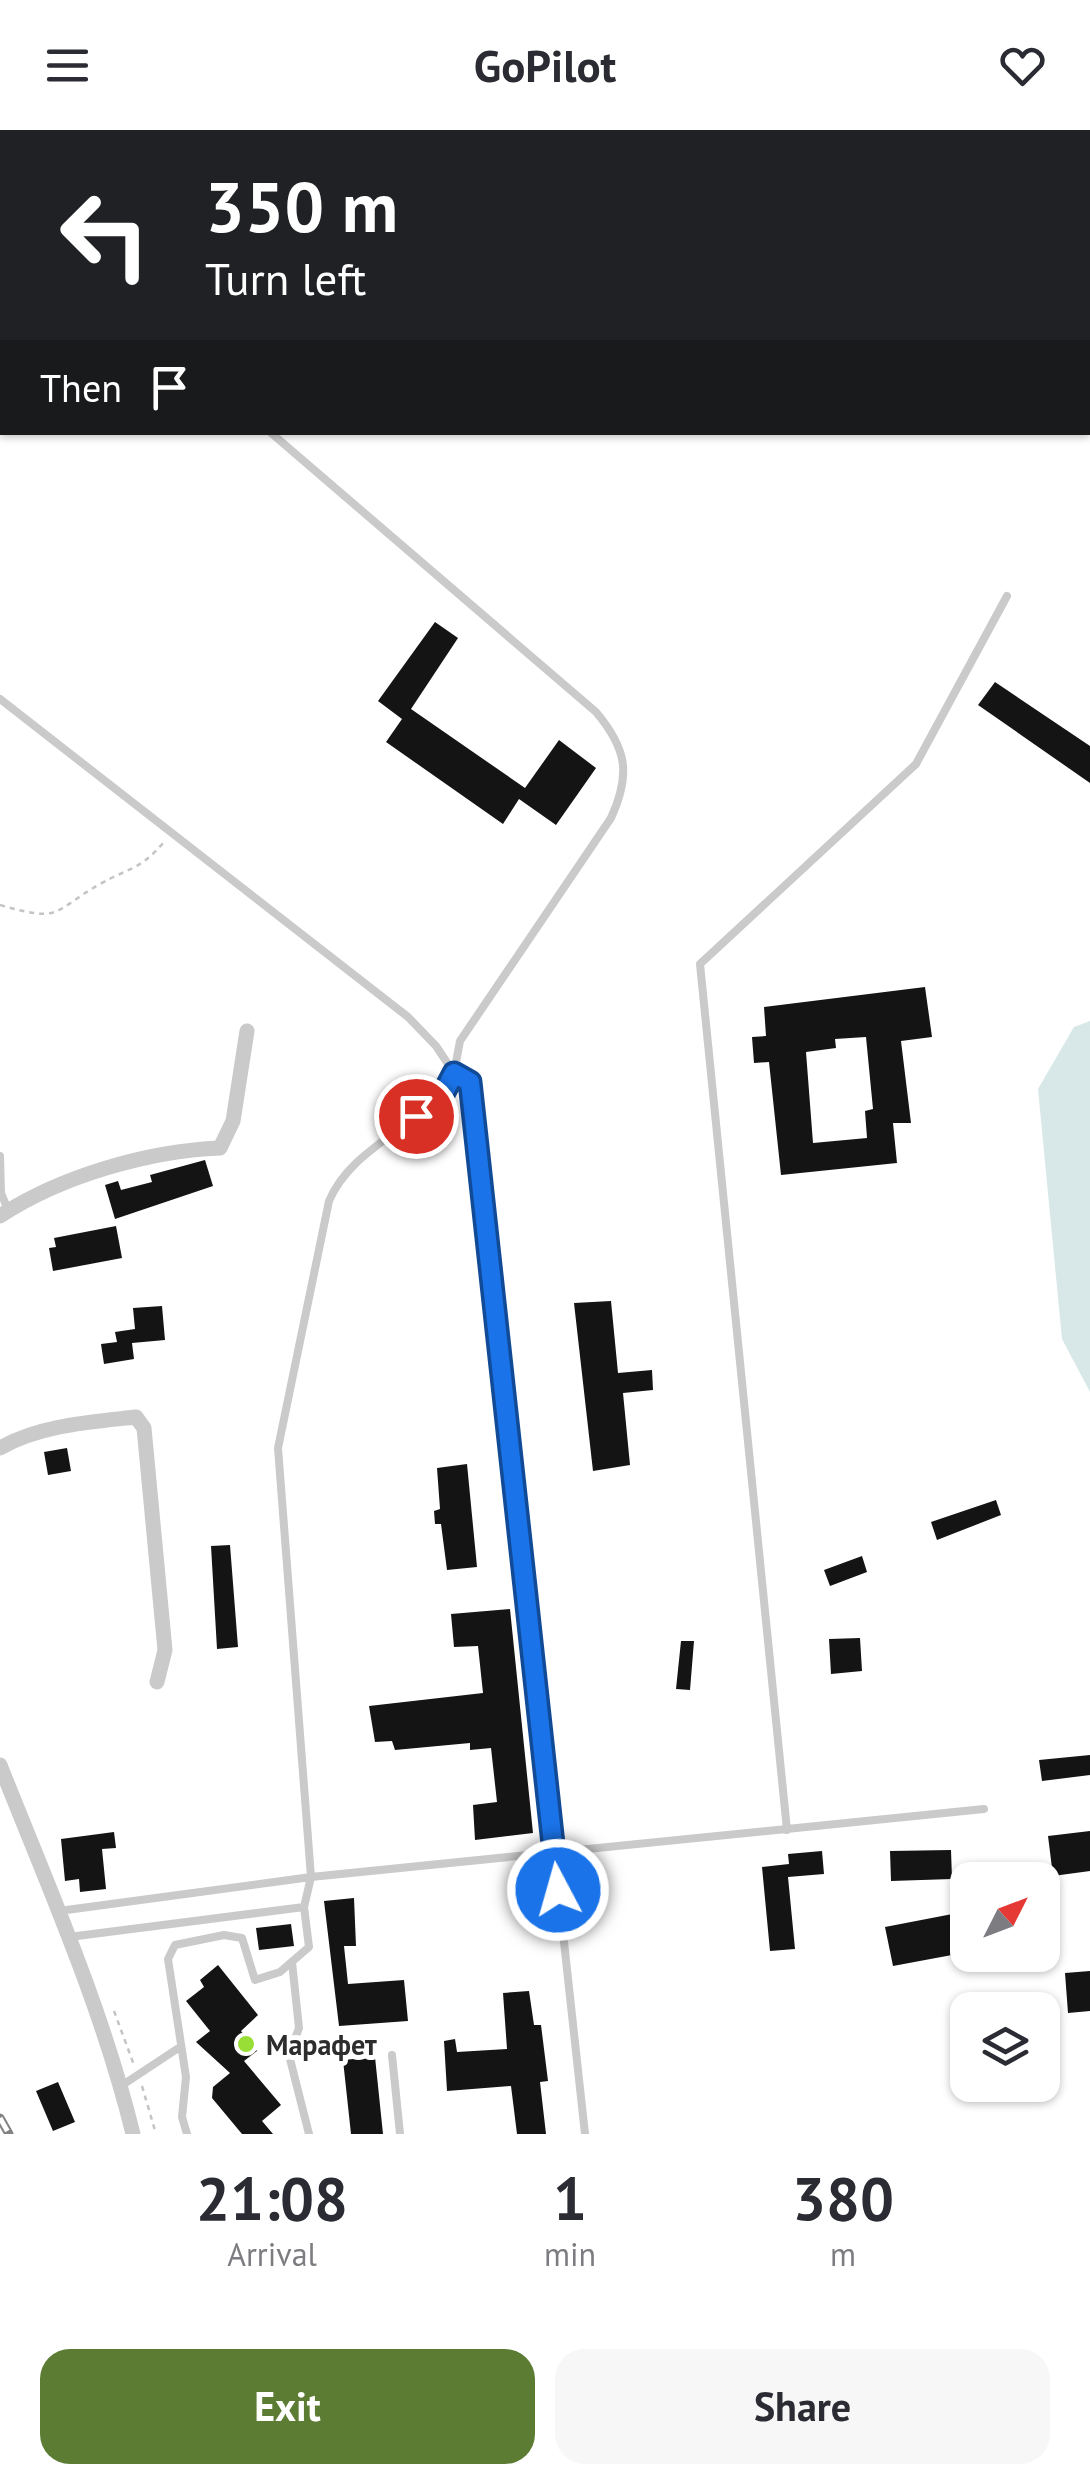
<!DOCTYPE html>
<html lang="en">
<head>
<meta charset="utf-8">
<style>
  :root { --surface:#fff; --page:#f7f7f7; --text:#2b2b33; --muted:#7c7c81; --accent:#5c7c34 }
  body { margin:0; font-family:"PT Sans",sans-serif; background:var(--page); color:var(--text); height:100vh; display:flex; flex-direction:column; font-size:38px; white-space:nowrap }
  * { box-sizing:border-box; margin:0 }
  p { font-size:32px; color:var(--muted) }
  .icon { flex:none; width:55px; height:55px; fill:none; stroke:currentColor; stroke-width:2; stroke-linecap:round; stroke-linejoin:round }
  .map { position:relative; height:2004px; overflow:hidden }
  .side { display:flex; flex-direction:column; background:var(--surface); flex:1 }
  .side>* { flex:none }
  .guide { position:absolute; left:0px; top:0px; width:1090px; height:305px; box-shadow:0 2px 8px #0004; background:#202124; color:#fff; overflow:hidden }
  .needle { width:65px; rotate:48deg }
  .controls { position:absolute; left:950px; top:1732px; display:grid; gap:20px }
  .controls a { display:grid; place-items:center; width:110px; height:110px; border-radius:20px; background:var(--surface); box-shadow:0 2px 8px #0004; font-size:50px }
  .pin { position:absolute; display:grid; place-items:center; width:85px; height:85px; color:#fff; margin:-42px; border:5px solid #fff; border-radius:50%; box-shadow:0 2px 10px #0007 }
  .me { position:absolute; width:110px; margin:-55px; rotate:354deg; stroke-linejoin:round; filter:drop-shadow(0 0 8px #0008) }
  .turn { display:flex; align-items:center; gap:35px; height:210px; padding:0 40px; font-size:45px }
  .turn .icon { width:130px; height:130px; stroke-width:2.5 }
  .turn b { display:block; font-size:70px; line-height:85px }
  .then { display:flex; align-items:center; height:95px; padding:0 40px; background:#0003; gap:20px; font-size:38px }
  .eta { display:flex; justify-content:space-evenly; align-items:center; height:170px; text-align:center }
  .eta b { font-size:60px; font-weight:600; line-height:70px }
  .action { display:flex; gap:20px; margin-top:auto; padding:20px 40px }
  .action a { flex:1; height:115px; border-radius:30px; background:var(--accent); color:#fff; font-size:40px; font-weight:600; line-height:115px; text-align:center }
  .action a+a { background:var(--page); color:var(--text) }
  header { display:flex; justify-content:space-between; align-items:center; height:130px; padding:0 40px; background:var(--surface); font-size:45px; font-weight:600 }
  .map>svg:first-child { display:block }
  .green { fill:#d8e7e7 }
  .building { fill:#141414; fill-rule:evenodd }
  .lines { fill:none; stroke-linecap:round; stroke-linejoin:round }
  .path { stroke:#c4c4c4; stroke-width:2.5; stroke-dasharray:5 5; stroke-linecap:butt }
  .lane { stroke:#cacaca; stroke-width:8 }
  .street { stroke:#cacaca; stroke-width:15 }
  .rail-casing { stroke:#828282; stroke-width:9 }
  .rail { stroke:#fff; stroke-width:5; stroke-dasharray:15; stroke-linecap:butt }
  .route-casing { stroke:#114b97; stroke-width:25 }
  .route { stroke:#1a73e8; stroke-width:18 }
  .poi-dot { fill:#99de36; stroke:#fff; stroke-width:4 }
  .labels { text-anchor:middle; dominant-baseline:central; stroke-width:10; stroke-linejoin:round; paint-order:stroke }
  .poi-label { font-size:28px; font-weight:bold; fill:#2d2d2d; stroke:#fff; text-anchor:start }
</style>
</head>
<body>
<header><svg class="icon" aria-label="menu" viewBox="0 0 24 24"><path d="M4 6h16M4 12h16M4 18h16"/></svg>GoPilot<svg class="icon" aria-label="heart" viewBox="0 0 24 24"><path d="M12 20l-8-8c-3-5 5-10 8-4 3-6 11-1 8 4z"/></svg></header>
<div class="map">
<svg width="1090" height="2004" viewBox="0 0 1090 2004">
  <rect width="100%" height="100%" fill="#fff"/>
  <path class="green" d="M1090 891V1262L1062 1209 1038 959 1074 897Z"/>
  <path class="building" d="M435 492 458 508 411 579 525 658 559 610 596 638 556 695 519 669 503 694 386 612 402 589 378 571Z
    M995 552 1090 616V653L978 575Z
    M925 857 932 907 901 911 911 993H893L897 1033 781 1045 769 932 754 933 752 907 766 906 764 877ZM866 907 873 979 865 981 867 1008 813 1013 806 922 836 918 835 909Z
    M205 1030 213 1056 115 1089 105 1055 118 1051 121 1060 152 1052 150 1045Z
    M116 1096 122 1128 53 1141 49 1118 56 1117 54 1108Z
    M611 1171 618 1243 652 1240 653 1260 623 1263 630 1335 593 1341 574 1173Z
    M162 1176 165 1210 132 1213 134 1229 104 1234 101 1214 117 1212 115 1202 135 1199 133 1178Z
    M67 1318 71 1341 48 1345 44 1322Z
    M467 1334 477 1437 447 1440 441 1394H435L434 1381 440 1379 437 1338Z
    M996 1370 1001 1385 937 1410 931 1392Z
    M230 1415 238 1517 217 1519 211 1416Z
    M862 1426 867 1442 830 1456 824 1440Z
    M510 1479 533 1703 475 1710 473 1675 497 1672 491 1618 470 1620V1613L395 1620 392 1611 375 1612 369 1576 483 1563 478 1516 454 1517 451 1484Z
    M860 1508 862 1541 831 1544 829 1509Z
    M681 1511H694L690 1560 676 1559Z
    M1090 1625V1645L1042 1651 1039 1630Z
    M1090 1701V1741L1053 1746 1048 1706Z
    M114 1702 116 1718 102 1719 106 1759 80 1762 79 1749 65 1751 61 1709Z
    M951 1720 952 1749 891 1751 890 1721Z
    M822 1721 824 1744 788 1747 795 1819 770 1821 762 1737 789 1734 788 1724Z
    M354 1768 356 1816H344L348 1854 404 1850 408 1891 339 1896 324 1771Z
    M968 1781V1822L893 1836 885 1797Z
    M291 1794 294 1816 259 1820 256 1798Z
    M218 1835 258 1885 241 1901 257 1921 244 1931 281 1975 262 1991 273 2004H242L212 1968 213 1957 230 1943 196 1912 210 1901 186 1871 204 1857 200 1850Z
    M1090 1841V1881L1068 1883 1065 1843Z
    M529 1861 534 1895H541L548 1951 540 1952 546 2004H517L511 1956 447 1961 444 1911 455 1909 457 1922 507 1919 503 1863Z
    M375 1927 383 2004H351L343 1930Z
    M58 1952 75 1992 53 2001 36 1961Z"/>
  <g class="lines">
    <path class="path" d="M360 0 365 2
      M1088 172H1090
      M1088 194 1090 184
      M1088 284 1090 285
      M0 775C63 793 51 782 100 754 130 737 139 741 164 712
      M114 1881 134 1935
      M142 1956 156 2004"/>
    <path class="lane" d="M80 0 83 2
      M270 302 596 582C627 619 631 644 611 688L460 911 454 943 470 952 585 2004
      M0 569 408 887 436 916 454 943C425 997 353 1014 329 1071L278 1318 311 1747 984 1679
      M0 1026 1 1063 8 1080
      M787 1700 700 834 916 634 1007 466
      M59 1781 311 1747 304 1777
      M69 1807 304 1777 309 1817 280 1842 255 1850 242 1808 224 1805 175 1815 168 1829 186 1947 182 1987 187 2004
      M292 1832 299 1898 289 1925 309 2004
      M392 1925 400 2004
      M121 1956 180 1917"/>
    <path class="street" d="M0 1086C61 1046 148 1021 220 1018L233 991 247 901
      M0 1318C40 1295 91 1292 136 1287L144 1298 165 1520 157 1552
      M0 1635C48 1756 102 1877 133 2004"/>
    <g class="rail-casing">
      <path id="rail" d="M0 1988 9 2004"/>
    </g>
    <use href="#rail" class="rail"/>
  </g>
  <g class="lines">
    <g class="route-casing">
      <path id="route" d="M416 986 442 966 454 943 470 952 558 1760"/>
    </g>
    <use href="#route" class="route"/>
  </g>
  <circle class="poi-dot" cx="246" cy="1914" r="10"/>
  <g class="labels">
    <g class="poi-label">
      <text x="266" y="1914">Марафет</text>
    </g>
  </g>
</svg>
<div class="controls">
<a><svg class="needle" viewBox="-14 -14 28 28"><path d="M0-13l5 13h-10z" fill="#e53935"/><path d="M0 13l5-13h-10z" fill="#7c7c81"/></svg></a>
<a><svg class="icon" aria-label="layers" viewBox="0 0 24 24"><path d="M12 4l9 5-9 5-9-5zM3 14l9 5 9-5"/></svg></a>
</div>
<div class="pin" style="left:416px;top:986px;background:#d93025"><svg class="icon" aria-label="arrive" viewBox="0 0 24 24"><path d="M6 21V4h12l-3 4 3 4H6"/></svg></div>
<svg class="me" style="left:558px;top:1760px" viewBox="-20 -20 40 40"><circle r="17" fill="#1a73e8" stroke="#fff" stroke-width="3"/><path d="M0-11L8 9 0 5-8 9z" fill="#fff"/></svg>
<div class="guide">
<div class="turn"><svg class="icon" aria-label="left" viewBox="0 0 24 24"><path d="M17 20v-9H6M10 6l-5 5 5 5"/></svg><div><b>350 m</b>Turn left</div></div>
<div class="then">Then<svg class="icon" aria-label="arrive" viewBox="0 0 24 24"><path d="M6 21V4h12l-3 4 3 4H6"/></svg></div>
</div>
</div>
<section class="side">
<div class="eta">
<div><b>21:08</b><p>Arrival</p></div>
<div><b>1</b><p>min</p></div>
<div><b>380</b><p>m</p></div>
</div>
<div class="action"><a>Exit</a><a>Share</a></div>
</section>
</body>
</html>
